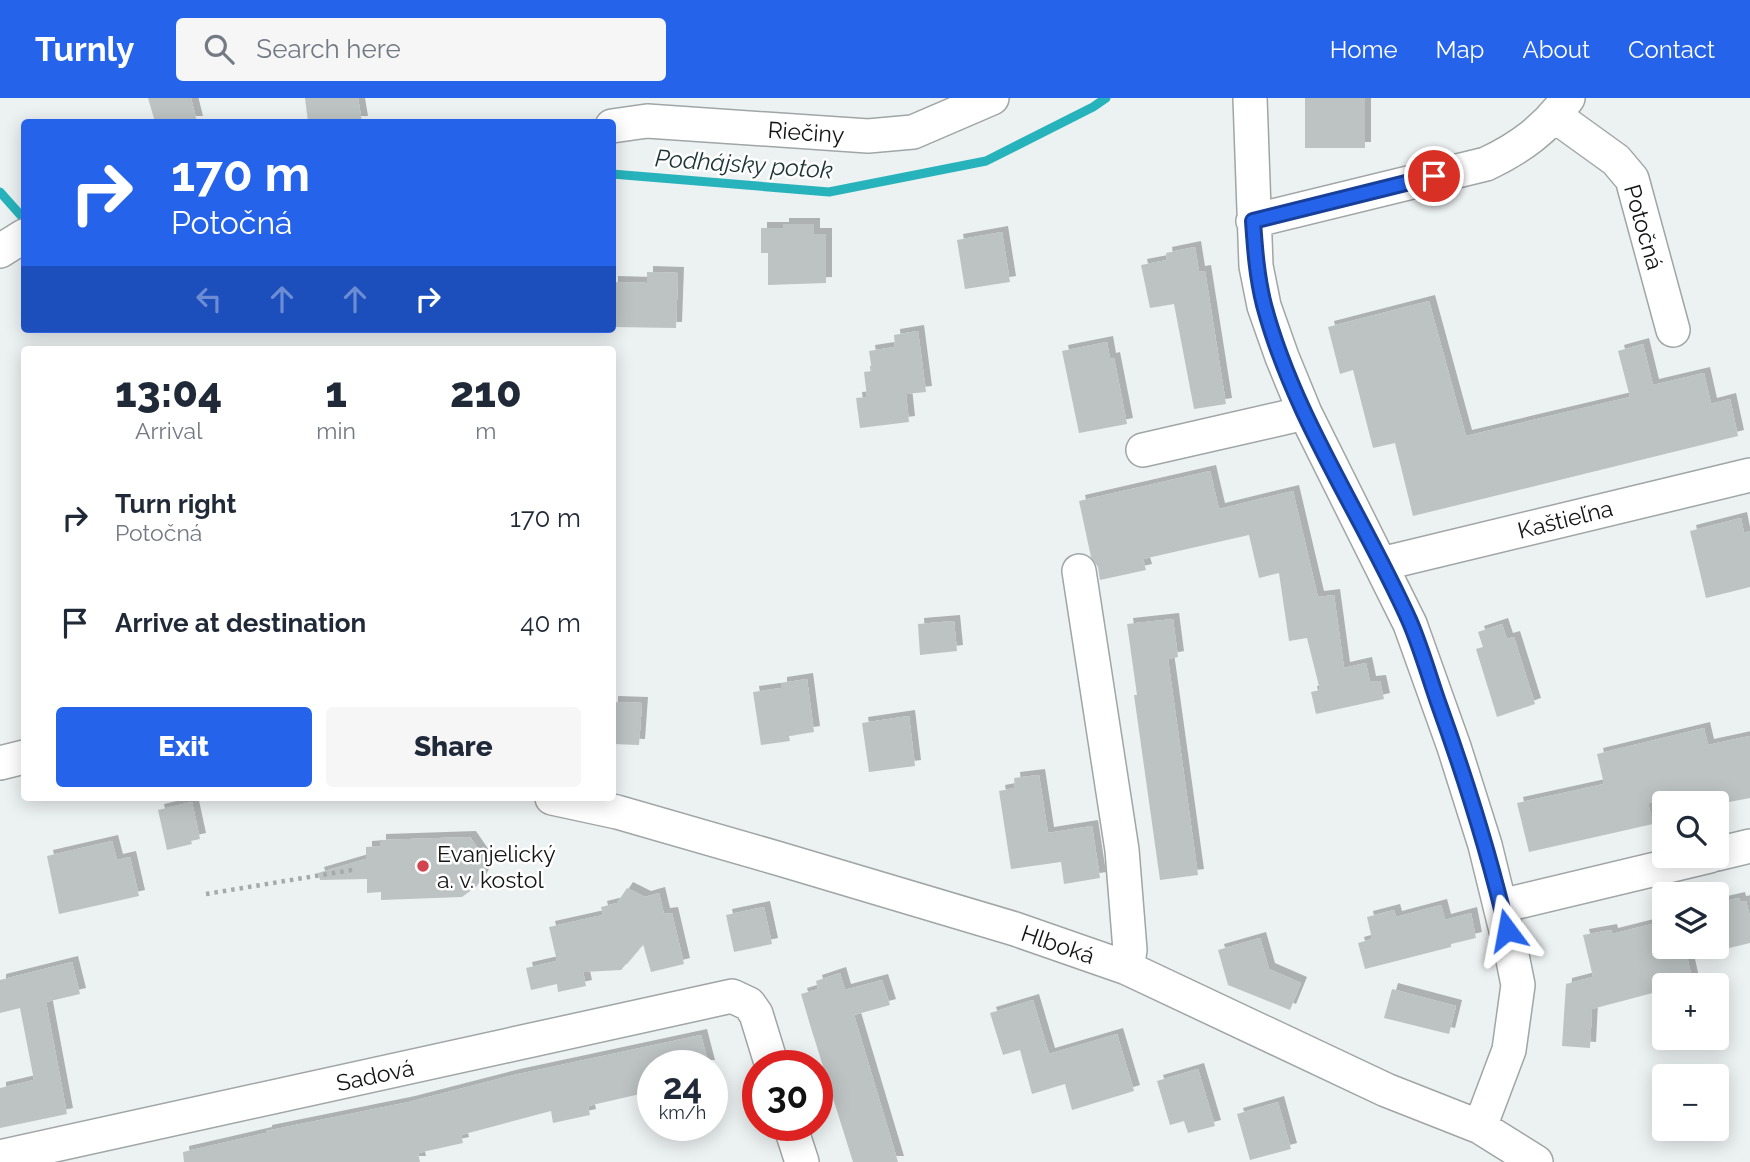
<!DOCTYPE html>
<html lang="en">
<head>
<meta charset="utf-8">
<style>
  :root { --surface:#fff; --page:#f6f6f7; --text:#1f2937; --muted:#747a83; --accent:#2563eb }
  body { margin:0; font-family:Raleway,sans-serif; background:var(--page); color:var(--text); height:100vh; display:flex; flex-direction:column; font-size:26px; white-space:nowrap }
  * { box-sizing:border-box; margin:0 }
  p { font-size:23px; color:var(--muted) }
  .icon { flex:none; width:38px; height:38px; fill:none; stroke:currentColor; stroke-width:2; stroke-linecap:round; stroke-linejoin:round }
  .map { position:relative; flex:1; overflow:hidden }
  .details { position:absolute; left:21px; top:248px; width:595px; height:455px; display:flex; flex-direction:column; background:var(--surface); border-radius:7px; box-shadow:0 4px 18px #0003 }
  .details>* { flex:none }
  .banner { position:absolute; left:21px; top:21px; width:595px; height:214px; border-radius:7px; box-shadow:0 4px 18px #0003; background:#2563eb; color:#fff; overflow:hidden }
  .buttons { position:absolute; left:1652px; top:693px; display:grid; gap:14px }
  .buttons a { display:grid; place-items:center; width:77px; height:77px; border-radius:7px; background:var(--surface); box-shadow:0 4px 18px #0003; font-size:35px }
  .speed { position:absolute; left:637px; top:952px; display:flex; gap:14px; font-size:35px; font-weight:700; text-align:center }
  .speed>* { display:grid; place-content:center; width:91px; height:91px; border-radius:50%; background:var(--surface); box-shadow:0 4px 18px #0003; line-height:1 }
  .speed small { font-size:18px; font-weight:400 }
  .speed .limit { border:10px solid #d22; background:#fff; color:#111 }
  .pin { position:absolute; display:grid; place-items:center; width:60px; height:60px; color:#fff; margin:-30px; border:4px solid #fff; border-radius:50%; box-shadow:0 2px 7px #0007 }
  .me { position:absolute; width:77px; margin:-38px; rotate:347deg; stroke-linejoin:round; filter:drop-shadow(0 0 5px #0008) }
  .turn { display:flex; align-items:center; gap:24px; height:147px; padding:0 35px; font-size:32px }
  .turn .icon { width:91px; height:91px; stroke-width:2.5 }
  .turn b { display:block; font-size:49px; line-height:60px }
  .lanes { display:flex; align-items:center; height:66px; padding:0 35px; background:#0003; justify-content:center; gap:35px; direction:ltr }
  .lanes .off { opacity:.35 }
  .eta { display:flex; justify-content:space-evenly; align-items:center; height:119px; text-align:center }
  .eta b { font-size:42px; font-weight:800; line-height:49px }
  .action { display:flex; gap:14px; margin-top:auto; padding:14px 35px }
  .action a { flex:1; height:80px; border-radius:7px; background:var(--accent); color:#fff; font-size:28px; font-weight:800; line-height:80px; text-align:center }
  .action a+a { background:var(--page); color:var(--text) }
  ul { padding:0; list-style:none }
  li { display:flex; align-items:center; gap:21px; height:105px; padding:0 35px }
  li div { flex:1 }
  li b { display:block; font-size:26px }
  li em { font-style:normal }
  header { display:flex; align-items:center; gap:42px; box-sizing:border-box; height:98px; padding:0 35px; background:var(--accent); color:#fff }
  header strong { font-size:33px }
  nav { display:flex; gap:38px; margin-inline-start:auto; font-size:24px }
  .search { width:490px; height:63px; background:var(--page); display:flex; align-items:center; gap:18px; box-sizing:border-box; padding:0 24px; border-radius:7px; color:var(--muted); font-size:26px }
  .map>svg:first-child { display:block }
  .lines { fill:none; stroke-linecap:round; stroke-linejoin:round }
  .stream { stroke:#27b3bb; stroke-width:9 }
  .building { fill:#bdc3c3; filter:url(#shadow) }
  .minor-casing { stroke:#a0a5a6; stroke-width:36 }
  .path { stroke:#a5a9a9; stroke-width:4.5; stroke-dasharray:3.5 5; stroke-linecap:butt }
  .minor { stroke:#fff; stroke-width:33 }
  .route-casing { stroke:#184099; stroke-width:18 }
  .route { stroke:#2563eb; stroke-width:12 }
  .poi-dot { fill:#d4444e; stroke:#fff; stroke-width:2.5 }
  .labels { text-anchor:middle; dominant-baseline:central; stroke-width:5; stroke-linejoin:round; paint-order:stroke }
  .street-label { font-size:23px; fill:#131515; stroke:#fff }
  .poi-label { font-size:23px; fill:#131515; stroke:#fff; text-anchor:start }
  .water-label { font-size:24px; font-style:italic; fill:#1e3536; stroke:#fff }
</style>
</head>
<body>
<header>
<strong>Turnly</strong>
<div class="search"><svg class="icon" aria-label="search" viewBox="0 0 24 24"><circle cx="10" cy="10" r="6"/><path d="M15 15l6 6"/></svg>Search here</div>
<nav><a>Home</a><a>Map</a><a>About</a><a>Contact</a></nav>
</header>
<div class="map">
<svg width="1750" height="1064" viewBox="0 0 1750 1064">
  <defs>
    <filter id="shadow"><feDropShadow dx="6" dy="-6" stdDeviation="0" flood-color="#0004"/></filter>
  </defs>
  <rect width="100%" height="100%" fill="#ecf1f1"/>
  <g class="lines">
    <path class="stream" d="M612 76 829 94 986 63 1093 9 1106 0
      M0 94 24 121"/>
  </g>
  <path class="building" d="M148 0H191L197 24H155Z
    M305 0H358L362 24H308Z
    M1305 0H1365V50H1305Z
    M783 126H814V136H826V185L768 187V155H761V130H783Z
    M1002 134 1010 184 965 191 957 142Z
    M1195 149 1199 174 1205 173 1226 306 1194 311 1174 206 1150 210 1141 167 1167 162 1166 155Z
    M647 174 678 175 676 230 612 229V184L647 185Z
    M1429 203 1466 338 1630 299 1618 253 1643 246 1653 287 1704 275 1711 306 1730 301 1738 338 1413 418 1395 345 1373 350 1353 272 1340 276 1328 229Z
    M918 233 926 294 906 296 909 324 860 330 856 300 867 299 864 274 872 273 869 253 895 249 894 237Z
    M1107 244 1110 261 1114 260 1127 326 1079 335 1062 253Z
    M1210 373 1219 411 1293 393 1318 499 1334 497 1344 570 1366 565 1370 584 1380 583 1384 601 1316 616 1311 594 1320 592 1307 540 1289 543 1279 475 1259 480 1249 437 1143 461 1146 472 1100 482 1098 469 1091 459 1079 403Z
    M1741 420 1744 435 1750 433V489L1706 500 1690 433Z
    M1173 521 1178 559 1168 561 1198 777 1160 782 1134 597H1137L1127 526Z
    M954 523 957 553 920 557 918 526Z
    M1502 526 1507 541 1514 539 1535 606 1497 619 1476 551 1483 549 1478 534Z
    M807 581 814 634 789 638 790 643 761 647 753 594 781 590V585Z
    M612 604 642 605 639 647 612 646Z
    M909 618 915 668 869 674 862 625Z
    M1704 630 1708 647 1750 638V700L1724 705H1648L1653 726 1529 754 1517 705 1604 686 1597 656Z
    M1039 677 1048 735 1092 728 1100 780 1064 786 1061 764 1011 771 999 693 1015 690 1014 680Z
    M192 704 200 741 191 743 192 746 167 752 158 712Z
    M470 739 483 758 484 775 477 788 462 799 381 802V794L367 795V781L320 782 318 775 366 761V749L380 748V742Z
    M112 743 117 762 130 759 139 798 59 816 47 758Z
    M627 790 645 799 659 795 664 816 672 815 684 866 651 874 643 846 621 872 583 874 586 888 558 894 557 886 531 892 526 870 557 863 549 829 603 817 601 809 617 805Z
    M1739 800 1740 804 1746 803 1750 819V845L1717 853V805Z
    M1441 807 1445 822 1471 815 1476 840 1451 846V849L1365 871 1358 845 1372 841 1367 819 1394 812 1396 819Z
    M764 809 772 846 734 854 726 817Z
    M1664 823V849H1685L1693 885 1664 887V892L1592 911 1590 950 1562 948 1566 886 1593 879 1583 837 1611 832 1612 836Z
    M1260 840 1269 871 1301 885 1290 912 1228 887 1218 852Z
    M72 864 80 896 46 904 67 1016 0 1030V990L34 982 20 910 0 915V882Z
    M840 875 845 892 882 882 890 907 854 917 898 1064H853L811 930 801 896 818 891 816 883Z
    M1392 891 1456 908 1449 936 1384 920Z
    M1033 902 1049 956 1117 936 1134 993 1072 1012 1065 986 1032 996 1020 952 1003 957 990 915Z
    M701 937 709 968H653V993L588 1008 590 1017 553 1025 551 1013 461 1037 463 1045 418 1055 420 1064H184L183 1054 266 1035V1033L409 1004 514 977Z
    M1198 971 1215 1028 1188 1035 1184 1023 1170 1027 1157 983Z
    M1278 1004 1291 1051 1250 1062 1237 1016Z"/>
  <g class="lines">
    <g class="minor-casing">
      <path id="minor" d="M1250 0 1256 168 1264 208 1282 259 1305 315 1410 526 1454 649 1485 747 1512 857 1518 887 1509 952 1480 1029
        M1555 18 1616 62 1632 81 1673 232
        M612 28 647 23 868 38 913 34 992 0
        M1253 123 1486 66C1520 50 1546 31 1568 0
        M0 153 24 138
        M1143 352 1305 315
        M1381 466 1750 377
        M1079 473 1122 752 1130 852 1127 870
        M0 665 24 659
        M552 700 617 714 780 761 1015 831 1127 870 1386 992 1480 1029 1536 1064
        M1717 756 1750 748
        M1501 808 1710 758
        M790 1027 802 1064
        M0 1059 732 898 749 906 756 916 772 968"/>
    </g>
    <path class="path" d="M206 796 352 772"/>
    <use href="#minor" class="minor"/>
  </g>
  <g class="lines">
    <g class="route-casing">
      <path id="route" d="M1434 78 1253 123C1255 152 1257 179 1264 207 1294 320 1363 418 1410 524 1421 550 1429 578 1438 604 1465 679 1489 755 1507 832"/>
    </g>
    <use href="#route" class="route"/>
  </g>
  <circle class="poi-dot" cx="423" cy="768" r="7"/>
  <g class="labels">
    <g class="street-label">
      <text transform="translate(806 34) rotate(4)">Riečiny</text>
      <text transform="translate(1644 129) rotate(74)">Potočná</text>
      <text transform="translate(1565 421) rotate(-14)">Kaštieľna</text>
      <text transform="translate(1058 846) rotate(19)">Hlboká</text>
      <text transform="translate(375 977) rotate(-12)">Sadová</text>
    </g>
    <g class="poi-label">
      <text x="437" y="755">Evanjelický<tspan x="437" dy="26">a. v. kostol</tspan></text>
    </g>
    <g class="water-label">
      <text transform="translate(744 66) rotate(4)">Podhájsky potok</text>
    </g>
  </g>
</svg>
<div class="buttons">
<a><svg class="icon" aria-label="search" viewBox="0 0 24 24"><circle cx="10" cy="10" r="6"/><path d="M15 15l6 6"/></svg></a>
<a><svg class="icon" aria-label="layers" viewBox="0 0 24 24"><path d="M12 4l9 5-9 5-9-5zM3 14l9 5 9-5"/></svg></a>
<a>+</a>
<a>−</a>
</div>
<div class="speed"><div>24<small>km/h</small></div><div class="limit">30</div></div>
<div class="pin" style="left:1434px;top:78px;background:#d93025"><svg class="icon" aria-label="arrive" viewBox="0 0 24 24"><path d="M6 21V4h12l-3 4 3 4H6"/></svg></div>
<svg class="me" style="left:1507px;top:832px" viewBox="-20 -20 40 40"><path d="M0-17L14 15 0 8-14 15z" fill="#2563eb" stroke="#fff" stroke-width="4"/></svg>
<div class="banner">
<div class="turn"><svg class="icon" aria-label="right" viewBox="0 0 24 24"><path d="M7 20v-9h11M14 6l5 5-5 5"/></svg><div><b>170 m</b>Potočná</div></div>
<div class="lanes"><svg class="icon off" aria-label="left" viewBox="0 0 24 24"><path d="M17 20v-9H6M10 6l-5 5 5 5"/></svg><svg class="icon off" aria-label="ahead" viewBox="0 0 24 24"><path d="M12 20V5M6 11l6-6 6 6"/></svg><svg class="icon off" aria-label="ahead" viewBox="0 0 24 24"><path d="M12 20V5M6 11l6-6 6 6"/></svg><svg class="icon" aria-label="right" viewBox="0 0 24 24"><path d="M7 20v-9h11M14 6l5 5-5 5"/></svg></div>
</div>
<section class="details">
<div class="eta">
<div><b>13:04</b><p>Arrival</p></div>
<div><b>1</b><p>min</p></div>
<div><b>210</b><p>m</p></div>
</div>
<ul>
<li><svg class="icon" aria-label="right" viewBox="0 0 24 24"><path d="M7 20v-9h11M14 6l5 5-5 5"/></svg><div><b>Turn right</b><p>Potočná</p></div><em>170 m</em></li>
<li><svg class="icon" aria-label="arrive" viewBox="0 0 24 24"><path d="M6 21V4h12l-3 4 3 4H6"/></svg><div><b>Arrive at destination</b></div><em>40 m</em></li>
</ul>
<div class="action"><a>Exit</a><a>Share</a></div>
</section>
</div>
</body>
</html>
